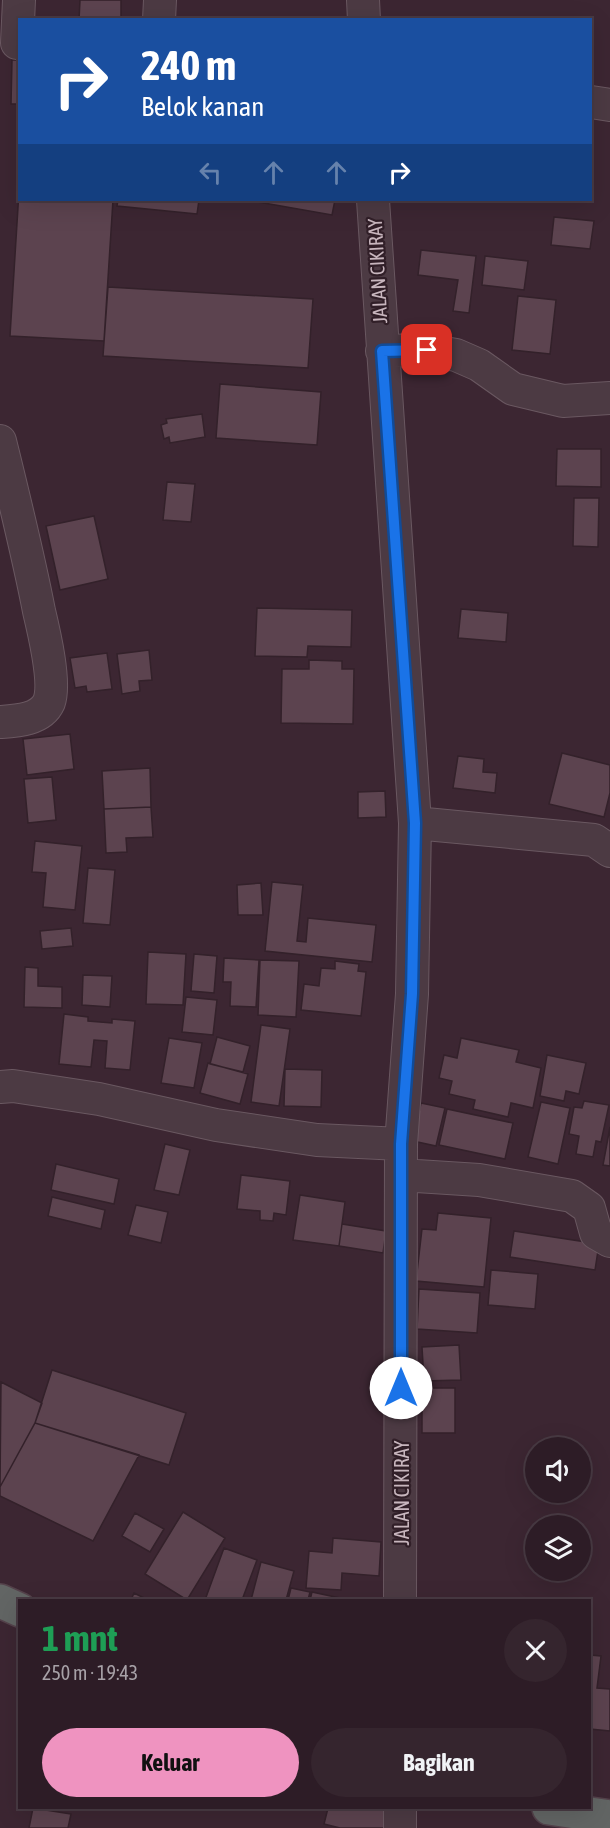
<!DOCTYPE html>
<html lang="id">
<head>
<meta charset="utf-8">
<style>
  :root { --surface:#2d1c26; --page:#35252e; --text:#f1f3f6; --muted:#a7a1a7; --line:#483a43; --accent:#ef93c0 }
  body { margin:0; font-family:"Asap Condensed",sans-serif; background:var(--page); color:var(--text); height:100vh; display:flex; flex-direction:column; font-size:22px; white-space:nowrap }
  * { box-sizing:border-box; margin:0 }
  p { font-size:20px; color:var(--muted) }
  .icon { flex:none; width:33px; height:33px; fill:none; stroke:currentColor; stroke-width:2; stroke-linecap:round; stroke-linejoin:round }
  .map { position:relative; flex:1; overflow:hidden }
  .drawer { position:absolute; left:18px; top:1599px; width:573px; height:210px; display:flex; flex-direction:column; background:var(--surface); border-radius:0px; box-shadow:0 6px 24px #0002,0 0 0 2px var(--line) }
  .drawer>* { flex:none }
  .banner { position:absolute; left:18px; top:18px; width:574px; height:183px; border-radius:0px; box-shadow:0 6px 24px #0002,0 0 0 2px var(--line); background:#1a4fa0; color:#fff; overflow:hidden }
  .controls { position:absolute; left:525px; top:1437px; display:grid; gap:12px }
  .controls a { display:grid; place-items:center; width:66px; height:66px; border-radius:50%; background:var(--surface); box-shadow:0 6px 24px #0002,0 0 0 2px var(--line); font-size:30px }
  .pin { position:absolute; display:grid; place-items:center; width:51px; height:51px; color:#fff; margin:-26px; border-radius:12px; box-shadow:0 3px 9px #0006 }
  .me { position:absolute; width:66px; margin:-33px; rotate:0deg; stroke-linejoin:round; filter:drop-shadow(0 0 4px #0008) }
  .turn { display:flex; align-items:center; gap:21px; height:126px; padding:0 24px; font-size:27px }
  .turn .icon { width:78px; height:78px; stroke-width:2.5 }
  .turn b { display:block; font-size:42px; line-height:51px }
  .lanes { display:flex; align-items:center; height:57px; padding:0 24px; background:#0003; justify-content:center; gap:30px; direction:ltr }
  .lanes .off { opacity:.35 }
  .round { display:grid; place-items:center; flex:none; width:63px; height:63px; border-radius:32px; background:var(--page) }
  .headline { display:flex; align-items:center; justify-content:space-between; height:102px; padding:0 24px }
  h1 { font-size:36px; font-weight:700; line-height:45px; color:#1e9e55 }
  .button { display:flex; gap:12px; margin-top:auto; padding:12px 24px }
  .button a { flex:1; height:69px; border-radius:36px; background:var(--accent); color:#111; font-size:24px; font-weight:700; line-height:69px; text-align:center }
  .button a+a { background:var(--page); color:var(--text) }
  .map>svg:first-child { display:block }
  .building { fill:#5c434f; stroke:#33212a; stroke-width:1.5 }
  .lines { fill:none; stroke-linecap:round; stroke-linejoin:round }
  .minor-casing { stroke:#6a5861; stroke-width:34 }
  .trunk-casing { stroke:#54424b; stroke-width:36 }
  .minor { stroke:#4c3a43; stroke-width:32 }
  .trunk { stroke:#626564; stroke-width:33 }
  .route-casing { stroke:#114b97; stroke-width:15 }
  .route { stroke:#1a73e8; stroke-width:10 }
  .labels { text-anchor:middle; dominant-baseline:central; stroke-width:4.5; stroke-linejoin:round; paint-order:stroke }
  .street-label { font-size:20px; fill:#c8b6be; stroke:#311f28 }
</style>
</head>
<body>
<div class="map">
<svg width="610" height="1828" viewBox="0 0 610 1828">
  <rect width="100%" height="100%" fill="#3c2632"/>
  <path class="building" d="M80 0H121V20H79Z
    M12 60H20V104H11Z
    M20 175V200H113L104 341 10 336Z
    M118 200H199L197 214 117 206Z
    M247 200H335L332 215Z
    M554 217 594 221 590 249 551 245Z
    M421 250 476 256 469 313 453 311 458 280 418 275Z
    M485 256 528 261 524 290 482 285Z
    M108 287 313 299 308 368 103 356Z
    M518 296 556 300 550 354 512 350Z
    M220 384 321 392 317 445 216 438Z
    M202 414 205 437 170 443 169 437 164 439 161 425 167 423 166 419Z
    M557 449H601V487L556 486Z
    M167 482 195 484 191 522 163 520Z
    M574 498H599L598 547 573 546Z
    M94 516 108 579 60 590 46 526Z
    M257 608 352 610 351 647 308 646 307 657 255 656Z
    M461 609 508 613 506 642 458 638Z
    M149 650 152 680 139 681 140 691 122 694 117 654Z
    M107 653 112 689 87 692 86 686 75 688 70 658Z
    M309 660 342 661V669H354L353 724 281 723 282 669H309Z
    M70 734 74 769 27 775 23 739Z
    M562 753 610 765V793L604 817 549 804Z
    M458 756 484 759 483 772 497 773 495 793 453 788Z
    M150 768 151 807 104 809 102 771Z
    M52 777 56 820 28 823 24 779Z
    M385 791 386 817 358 818V792Z
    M151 807 153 837 126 838 127 852 106 853 104 809Z
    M35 841 82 846 75 910 43 907 46 873 32 872Z
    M88 868 115 870 110 925 83 923Z
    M272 882 303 885 297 941 306 942 308 918 376 925 372 962 265 951Z
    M261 883 263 915H238L237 885Z
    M71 928 73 946 42 949 40 931Z
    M148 952 186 954 183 1005 146 1004Z
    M194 954 217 956 214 993 191 991Z
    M224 958 259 960 256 1007 230 1006 231 982H223Z
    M260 960 299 961 296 1017 258 1015Z
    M335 961 359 964 358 971 366 972 361 1016 301 1010 304 984 319 986 321 968 335 969Z
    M25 967 38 968V986L62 987V1008L24 1007Z
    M83 975 112 976 110 1007 82 1005Z
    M186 997 217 1000 213 1035 182 1032Z
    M64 1014 88 1017V1021L112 1023V1019L135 1021 130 1070 105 1068 107 1041 94 1040 91 1067 59 1064Z
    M261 1025 290 1029 279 1106 251 1102Z
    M217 1037 250 1046 243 1072 210 1064Z
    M169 1038 202 1043 194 1088 161 1083Z
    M461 1038 519 1050 516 1062 541 1068 533 1108 511 1103 508 1117 473 1109 475 1100 449 1094 452 1081 439 1078 444 1055 457 1058Z
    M547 1055 586 1063 579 1094 566 1091 564 1101 540 1096Z
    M208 1063 248 1074 240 1104 200 1093Z
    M285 1069 322 1070 321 1107 284 1106Z
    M584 1101 609 1105 601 1142 596 1141 593 1157 576 1154 579 1136 569 1134 574 1107 582 1108Z
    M541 1102 570 1108 558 1164 528 1157Z
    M421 1103 445 1108 436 1146 413 1141Z
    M447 1109 513 1123 505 1159 439 1145Z
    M610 1127V1166L603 1165Z
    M165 1144 190 1150 179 1195 154 1190Z
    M56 1164 119 1179 114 1204 51 1190Z
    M241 1175 290 1181 286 1215 274 1213 273 1221 260 1220V1211L237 1209Z
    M300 1195 345 1202 339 1246 293 1240Z
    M52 1197 105 1210 101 1229 48 1216Z
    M136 1205 168 1212 161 1243 128 1235Z
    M438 1213 491 1218 484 1287 416 1281 422 1229 436 1230Z
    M342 1224 386 1231 383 1253 339 1246Z
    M514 1231 599 1244 595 1270 510 1257Z
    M491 1270 538 1274 535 1309 488 1305Z
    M419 1289 480 1293 477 1333 417 1329Z
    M459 1345 461 1380 424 1381 422 1347Z
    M52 1370 186 1413 169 1465 35 1423Z
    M1 1382 42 1403 35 1423 0 1487Z
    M422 1388H455V1433H422Z
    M35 1423 139 1455 93 1541 0 1496V1487Z
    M183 1512 225 1538 187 1600 145 1574Z
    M135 1513 164 1529 150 1552 122 1536Z
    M333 1538 381 1542 379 1576 342 1573 341 1590 306 1588 309 1551 332 1553Z
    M224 1548 257 1560 242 1600H205Z
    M261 1562 294 1571 286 1600H251Z
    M291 1588 310 1592 308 1600H288Z
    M312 1592 349 1600H310Z
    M134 1593 148 1600H131Z
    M590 1655 601 1656 597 1688 610 1689V1731L590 1729Z
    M33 1808 71 1814 68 1828H29Z
    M328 1808H389L387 1828H340L324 1824Z"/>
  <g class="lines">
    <g class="minor-casing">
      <path id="minor" d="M363 0 364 20
        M159 20 160 0
        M17 43 19 0
        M591 102 610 105
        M373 200 415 823 412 994 401 1144 400 1600
        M382 351 427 350 456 355 479 365 513 389 563 401 610 398
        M0 441C14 498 28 554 39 611 44 632 56 683 49 702 41 720 16 721 0 722
        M415 823 594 840 610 851
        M0 1087 13 1086 99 1099 216 1125 317 1140 401 1144
        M401 1175 479 1180 572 1196 589 1208 596 1233 610 1241
        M400 1828V1808"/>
    </g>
    <g class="trunk-casing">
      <path id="trunk" d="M0 1601 20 1610
        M549 1808 610 1817"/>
    </g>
    <use href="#minor" class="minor"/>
    <use href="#trunk" class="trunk"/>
  </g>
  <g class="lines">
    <g class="route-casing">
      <path id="route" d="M401 1388V1144L412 994 415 823 382 351 427 350"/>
    </g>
    <use href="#route" class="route"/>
  </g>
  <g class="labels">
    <g class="street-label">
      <text transform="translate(377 271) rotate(-93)">JALAN CIKIRAY</text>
      <text transform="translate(401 1493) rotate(-90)">JALAN CIKIRAY</text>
    </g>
  </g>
</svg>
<div class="controls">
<a><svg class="icon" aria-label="sound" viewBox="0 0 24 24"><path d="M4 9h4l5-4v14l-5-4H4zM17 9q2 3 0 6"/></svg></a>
<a><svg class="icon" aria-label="layers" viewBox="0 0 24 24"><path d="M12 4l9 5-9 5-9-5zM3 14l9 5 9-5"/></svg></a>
</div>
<div class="pin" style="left:427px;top:350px;background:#d93025"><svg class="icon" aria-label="arrive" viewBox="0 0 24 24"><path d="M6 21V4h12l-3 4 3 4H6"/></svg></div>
<svg class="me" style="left:401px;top:1388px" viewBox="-20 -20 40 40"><circle r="19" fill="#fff"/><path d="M0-13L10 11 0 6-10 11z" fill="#1a73e8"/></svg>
<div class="banner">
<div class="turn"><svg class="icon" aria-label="right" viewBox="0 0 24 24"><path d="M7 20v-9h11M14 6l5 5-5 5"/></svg><div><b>240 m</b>Belok kanan</div></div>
<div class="lanes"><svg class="icon off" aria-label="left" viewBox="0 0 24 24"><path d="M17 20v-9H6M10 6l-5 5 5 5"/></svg><svg class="icon off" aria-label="ahead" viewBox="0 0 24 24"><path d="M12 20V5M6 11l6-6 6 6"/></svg><svg class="icon off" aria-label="ahead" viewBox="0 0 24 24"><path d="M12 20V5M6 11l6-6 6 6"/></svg><svg class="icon" aria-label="right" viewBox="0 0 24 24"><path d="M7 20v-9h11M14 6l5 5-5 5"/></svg></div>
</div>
<section class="drawer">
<div class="headline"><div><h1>1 mnt</h1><p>250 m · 19:43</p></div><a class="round"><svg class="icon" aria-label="close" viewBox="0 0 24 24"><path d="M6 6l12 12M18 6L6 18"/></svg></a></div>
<div class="button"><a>Keluar</a><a>Bagikan</a></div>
</section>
</div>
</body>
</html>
